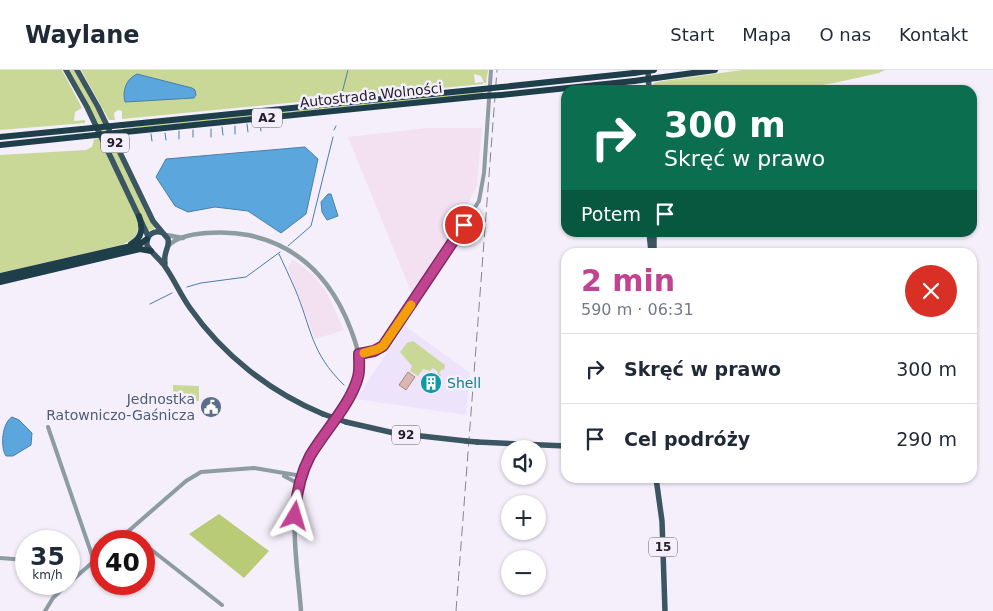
<!DOCTYPE html>
<html lang="pl">
<head>
<meta charset="utf-8">
<style>
  :root { --surface:#fff; --page:#f2f2f3; --text:#1f2937; --muted:#747a83; --line:#e0e1e3; --accent:#c14391 }
  body { margin:0; font-family:"DejaVu Sans",sans-serif; background:var(--page); color:var(--text); height:100vh; display:flex; flex-direction:column; font-size:19px; white-space:nowrap }
  * { box-sizing:border-box; margin:0 }
  p { font-size:16px; color:var(--muted) }
  .icon { flex:none; width:28px; height:28px; fill:none; stroke:currentColor; stroke-width:2; stroke-linecap:round; stroke-linejoin:round }
  .map { position:relative; flex:1; overflow:hidden }
  .details { position:absolute; left:561px; top:178px; width:416px; height:235px; display:flex; flex-direction:column; background:var(--surface); border-radius:15px; box-shadow:0 1px 4px #0004 }
  .details>* { flex:none }
  .banner { position:absolute; left:561px; top:15px; width:416px; height:152px; border-radius:15px; box-shadow:0 1px 4px #0004; background:#0b6e4f; color:#fff; overflow:hidden }
  .buttons { position:absolute; left:501px; top:370px; display:grid; gap:10px }
  .buttons a { display:grid; place-items:center; width:45px; height:45px; border-radius:50%; background:var(--surface); box-shadow:0 1px 4px #0004; font-size:25px }
  .speed { position:absolute; left:15px; top:460px; display:flex; gap:10px; font-size:25px; font-weight:700; text-align:center }
  .speed>* { display:grid; place-content:center; width:65px; height:65px; border-radius:50%; background:var(--surface); box-shadow:0 1px 4px #0004; line-height:1 }
  .speed small { font-size:12px; font-weight:400 }
  .speed .limit { border:8px solid #d22; background:#fff; color:#111 }
  .pin { position:absolute; display:grid; place-items:center; width:42px; height:42px; color:#fff; margin:-21px; border:2px solid #fff; border-radius:50%; box-shadow:0 1px 5px #0007 }
  .me { position:absolute; width:55px; margin:-28px; rotate:7deg; stroke-linejoin:round; filter:drop-shadow(0 0 4px #0008) }
  .turn { display:flex; align-items:center; gap:18px; height:105px; padding:0 20px; font-size:22px }
  .turn .icon { width:65px; height:65px; stroke-width:2.5 }
  .turn b { display:block; font-size:35px; line-height:42px }
  .then { display:flex; align-items:center; height:48px; padding:0 20px; background:#0003; gap:10px; font-size:19px }
  .round { display:grid; place-items:center; flex:none; width:52px; height:52px; border-radius:26px; background:var(--page) }
  .head { display:flex; align-items:center; justify-content:space-between; height:85px; padding:0 20px }
  h1 { font-size:30px; font-weight:800; line-height:38px; color:var(--accent) }
  ul { padding:0; list-style:none }
  li { display:flex; align-items:center; gap:15px; height:70px; padding:0 20px; border-top:1px solid var(--line) }
  li div { flex:1 }
  li b { display:block; font-size:19px }
  li em { font-style:normal }
  header { display:flex; align-items:center; gap:30px; box-sizing:border-box; height:70px; padding:0 25px; background:var(--surface); border-bottom:1px solid var(--line) }
  header strong { font-size:24px }
  nav { display:flex; gap:28px; margin-inline-start:auto; font-size:18px }
  .map>svg:first-child { display:block }
  .built { fill:#ede4fb }
  .industrial { fill:#f3e1f2 }
  .green { fill:#c9d896 }
  .forest { fill:#bacb78 }
  .water { fill:#5ba7dd; stroke:#4a7ea7 }
  .lines { fill:none; stroke-linecap:round; stroke-linejoin:round }
  .stream { stroke:#4a7ea7; stroke-width:1 }
  .building { fill:#dbb7b2; stroke:#a98782 }
  .minor { stroke:#8d9ca2; stroke-width:4 }
  .tertiary { stroke:#8d9ca2; stroke-width:4.5 }
  .primary { stroke:#3b5661; stroke-width:5.5 }
  .motorway { stroke:#1e3e4a; stroke-width:6 }
  .rail { stroke:#87838e; stroke-width:1; stroke-dasharray:10 5; stroke-linecap:butt }
  .primary-bridge { stroke:#3b5661; stroke-width:5.5 }
  .motorway-bridge { stroke:#1e3e4a; stroke-width:6 }
  .route-casing { stroke:#7d2c5e; stroke-width:12 }
  .route { stroke:#c14391; stroke-width:9 }
  .slow { stroke:#f59e0b; stroke-width:9 }
  .labels { text-anchor:middle; dominant-baseline:central; stroke-width:5; stroke-linejoin:round; paint-order:stroke }
  .shield { fill:#f4effb; stroke:#615d68; stroke-width:1 }
  .shield-label { font-size:12px; font-weight:bold; fill:#221e29 }
  .street-label { font-size:14px; fill:#221e29; stroke:#f4effb }
  .culture-label { font-size:14px; fill:#0d838f; stroke:#f4effb; text-anchor:start }
  .service-label { font-size:14px; fill:#4e5e75; stroke:#f4effb; text-anchor:end }
</style>
</head>
<body>
<header>
<strong>Waylane</strong>
<nav><a>Start</a><a>Mapa</a><a>O nas</a><a>Kontakt</a></nav>
</header>
<div class="map">
<svg width="993" height="541" viewBox="0 0 993 541">
  <rect width="100%" height="100%" fill="#f4effb"/>
  <path class="built" d="M405 256 470 303 466 345 356 329Z"/>
  <path class="industrial" d="M427 58H482L477 115 467 136 412 224 348 67Z
    M293 189 314 206 327 223 344 260 315 269 288 198Z"/>
  <path class="green" d="M0 0H62L82 38 75 42 74 51 85 50V53L0 60Z
    M68 0H75L102 50 155 158 148 161Z
    M81 0H488L486 13H484L481 6 474 4 475 13 483 12V14L122 49V41L118 40 114 43 115 50H109Z
    M742 0H885L879 3C843 11 808 20 771 20 757 20 728 13 717 20H653V14L656 12Z
    M483 22V24L124 59 123 58Z
    M99 68 136 146C141 162 137 169 121 175L0 203V85L86 80 92 77 94 69Z
    M413 271 445 295 444 300 442 299 439 303 441 305 439 308 436 305 438 302 433 298 430 301 423 299 418 306 410 301 412 296 400 282 407 273Z
    M173 315 199 316V331H173Z"/>
  <path class="forest" d="M219 444 269 481 244 508 189 464Z"/>
  <path class="water" d="M137 4 192 18 195 20 196 25 194 28 125 32C122 21 126 9 137 4Z
    M305 77 318 89 306 144 281 163 248 141 215 137 188 142 175 136 156 107 166 89Z
    M328 124H331L338 146 327 150 322 142 321 132Z
    M12 347 19 350 32 363 31 375 13 386H6C0 377 2 353 12 347Z"/>
  <g class="lines">
    <path class="stream" d="M342 23 348 0
      M260 53 261 61
      M247 54 248 62
      M235 56V64
      M222 57 223 65
      M211 59V67
      M193 60V67
      M334 60 336 56
      M179 61V69
      M165 63 166 70
      M151 64 152 71
      M288 176 311 156 333 67
      M279 184C284 195 290 207 295 219 312 259 310 282 344 315
      M187 217 201 213 246 207 280 182
      M150 234 172 223"/>
  </g>
  <path class="building" d="M408 302 415 307 406 320 399 315Z"/>
  <g class="lines">
    <path class="minor" d="M359 284 374 281 383 275 439 193 479 131 484 103 491 0
      M48 357 94 491
      M284 406 299 414
      M128 461 140 471
      M117 471 186 411 201 402 254 398 302 406
      M144 474 222 535
      M0 488 26 490
      M69 499 78 505
      M69 513 101 485
      M45 541 53 528 67 514"/>
    <path class="tertiary" d="M166 165 183 168
      M168 176C183 160 228 161 248 165 301 176 333 212 351 260 357 276 362 291 358 308 355 320 347 331 340 341 324 364 307 386 300 413 289 454 298 500 301 541"/>
    <path class="primary" d="M66 0 87 37 148 166
      M77 0 98 37 153 151 168 169C170 179 163 180 165 194
      M648 0 649 20
      M649 162 651 182
      M654 162V182
      M163 163C154 159 146 165 147 175 151 183 159 188 164 195 174 209 180 224 190 238 223 285 270 322 323 344
      M346 352 394 363 466 371
      M477 372 566 376
      M656 408 662 451 665 541"/>
    <path class="motorway" d="M656 8 715 0
      M502 17 634 3
      M501 25 634 11
      M122 55 483 19
      M125 62 483 26
      M0 67 82 59
      M0 75 86 66
      M131 174C143 167 143 158 139 146
      M0 206 140 174 147 169
      M0 212 140 179 151 181"/>
    <path class="rail" d="M456 541 497 0"/>
    <path class="primary-bridge" d="M323 344 346 352
      M466 371 477 372"/>
    <path class="motorway-bridge" d="M634 3 654 0
      M634 11 656 8
      M483 19 502 17
      M483 26 501 25
      M82 59 122 55
      M86 66 125 62"/>
  </g>
  <g class="lines">
    <g class="route-casing">
      <path id="route" d="M295 446C296 425 300 405 310 386 324 362 351 334 358 307 360 300 359 292 359 284L374 281 383 276 464 155"/>
    </g>
    <use href="#route" class="route"/>
    <path class="slow" d="M364 283 378 279 383 276 411 235"/>
  </g>
  <defs>
    <g id="building-disc" transform="scale(1.125)"><circle r="9.5" fill="#0f9aa8" stroke="#f4effb"/><path d="M-4-6H4V6H1V3H-1V6H-4ZM-2.5-4.3h1.7v1.8h-1.7ZM.8-4.3h1.7v1.8H.8ZM-2.5-1h1.7V.8h-1.7ZM.8-1h1.7V.8H.8Z" fill="#fff"/></g>
    <g id="civic-disc" transform="scale(1.125)"><circle r="9.5" fill="#5c6f8a" stroke="#f4effb"/><path d="M-.6-6.5H3V-4.5H.6V-3L4-1V1h2V6H-6V1h2V-1L-.6-3ZM-1.2 2.5V6h2.4V2.5Z" fill="#fff"/></g>
  </defs>
  <g fill-rule="evenodd">
    <use href="#building-disc" x="431" y="313"/>
    <use href="#civic-disc" x="211" y="337"/>
  </g>
  <g class="labels">
    <g class="shield">
      <rect x="252" y="38.5" width="30" height="19" rx="4"/>
      <rect x="101" y="63.5" width="28" height="19" rx="4"/>
      <rect x="392" y="355.5" width="28" height="19" rx="4"/>
      <rect x="649" y="467.5" width="28" height="19" rx="4"/>
    </g>
    <g class="shield-label">
      <text x="267" y="48">A2</text>
      <text x="115" y="73">92</text>
      <text x="406" y="365">92</text>
      <text x="663" y="477">15</text>
    </g>
    <g class="street-label">
      <text transform="translate(371 25) rotate(-6)">Autostrada Wolności</text>
    </g>
    <g class="culture-label">
      <text x="447" y="313">Shell</text>
    </g>
    <g class="service-label">
      <text x="195" y="329">Jednostka<tspan x="195" dy="16">Ratowniczo-Gaśnicza</tspan></text>
    </g>
  </g>
</svg>
<div class="buttons">
<a><svg class="icon" aria-label="sound" viewBox="0 0 24 24"><path d="M4 9h4l5-4v14l-5-4H4zM17 9q2 3 0 6"/></svg></a>
<a>+</a>
<a>−</a>
</div>
<div class="speed"><div>35<small>km/h</small></div><div class="limit">40</div></div>
<div class="pin" style="left:464px;top:155px;background:#d93025"><svg class="icon" aria-label="arrive" viewBox="0 0 24 24"><path d="M6 21V4h12l-3 4 3 4H6"/></svg></div>
<svg class="me" style="left:295px;top:446px" viewBox="-20 -20 40 40"><path d="M0-17L14 15 0 8-14 15z" fill="#c14391" stroke="#fff" stroke-width="4"/></svg>
<div class="banner">
<div class="turn"><svg class="icon" aria-label="right" viewBox="0 0 24 24"><path d="M7 20v-9h11M14 6l5 5-5 5"/></svg><div><b>300 m</b>Skręć w prawo</div></div>
<div class="then">Potem<svg class="icon" aria-label="arrive" viewBox="0 0 24 24"><path d="M6 21V4h12l-3 4 3 4H6"/></svg></div>
</div>
<section class="details">
<div class="head"><div><h1>2 min</h1><p>590 m · 06:31</p></div><a class="round" style="background:#d93025;color:#fff"><svg class="icon" aria-label="close" viewBox="0 0 24 24"><path d="M6 6l12 12M18 6L6 18"/></svg></a></div>
<ul>
<li><svg class="icon" aria-label="right" viewBox="0 0 24 24"><path d="M7 20v-9h11M14 6l5 5-5 5"/></svg><div><b>Skręć w prawo</b></div><em>300 m</em></li>
<li><svg class="icon" aria-label="arrive" viewBox="0 0 24 24"><path d="M6 21V4h12l-3 4 3 4H6"/></svg><div><b>Cel podróży</b></div><em>290 m</em></li>
</ul>
</section>
</div>
</body>
</html>
